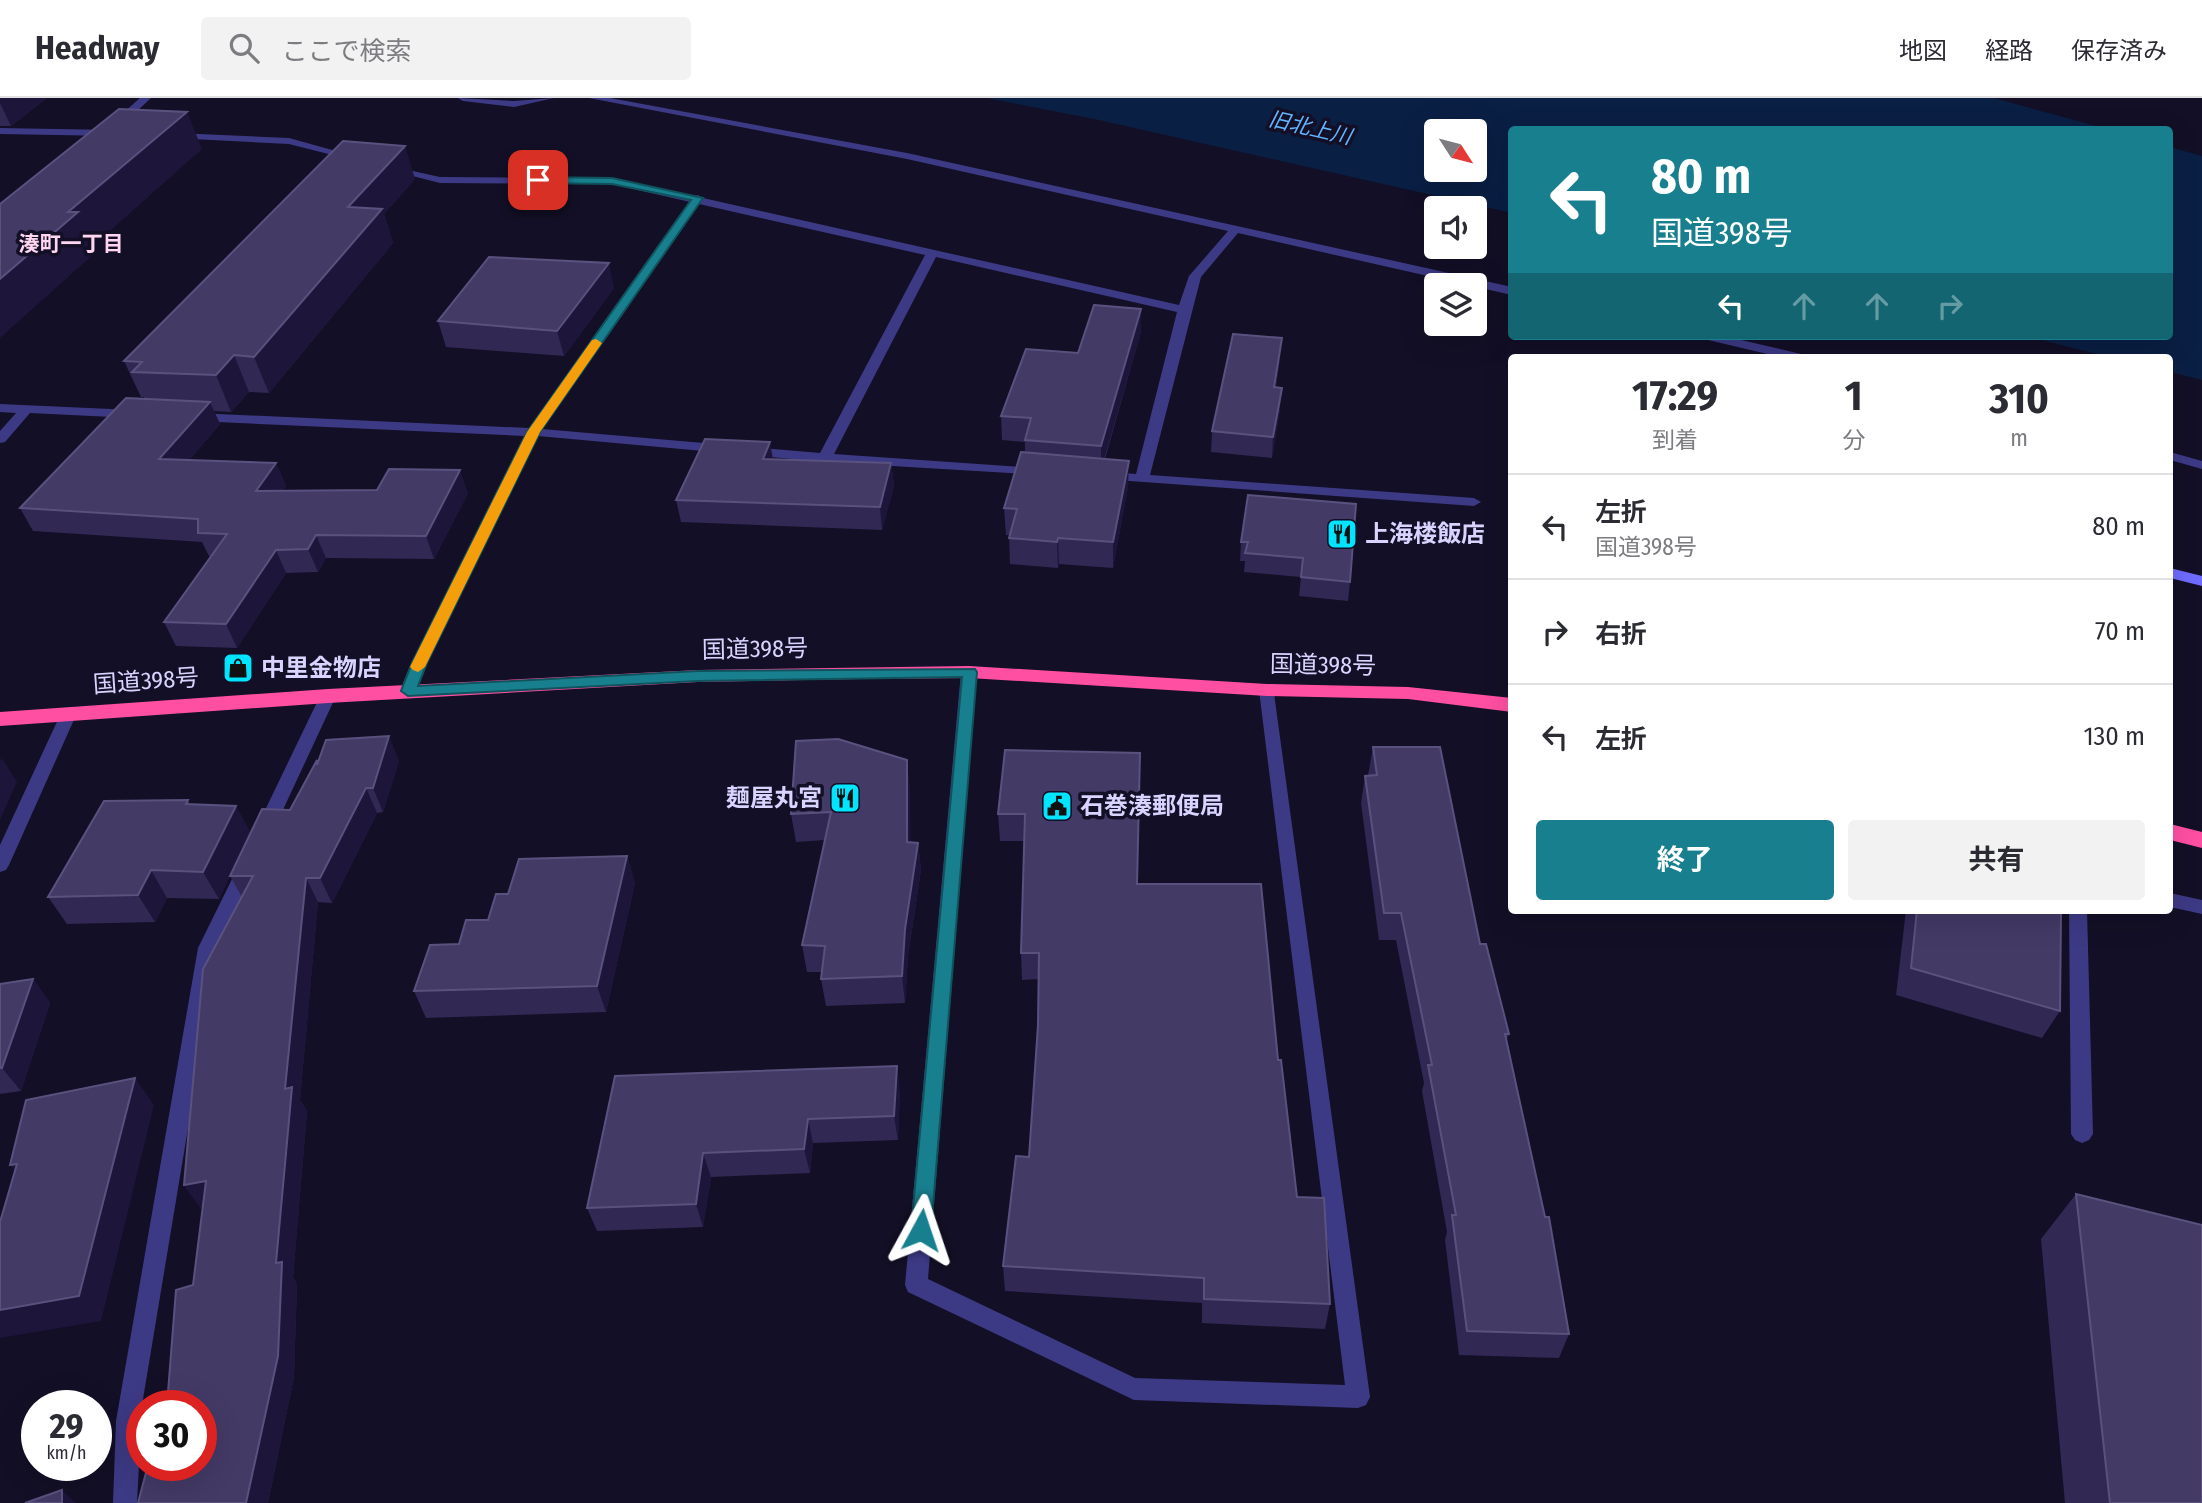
<!DOCTYPE html>
<html lang="ja">
<head>
<meta charset="utf-8">
<style>
  :root { --surface:#fff; --page:#f2f2f3; --text:#2b2b33; --muted:#7c7c81; --line:#e1e1e2; --accent:#187f8f }
  body { margin:0; font-family:"Fira Sans Condensed","Noto Sans JP",sans-serif; background:var(--page); color:var(--text); height:100vh; display:flex; flex-direction:column; font-size:26px; white-space:nowrap }
  * { box-sizing:border-box; margin:0 }
  p { font-size:23px; color:var(--muted) }
  .icon { flex:none; width:38px; height:38px; fill:none; stroke:currentColor; stroke-width:2; stroke-linecap:round; stroke-linejoin:round }
  .map { position:relative; flex:1; overflow:hidden }
  .details { position:absolute; left:1508px; top:256px; width:665px; height:560px; display:flex; flex-direction:column; background:var(--surface); border-radius:7px; box-shadow:0 7px 28px #0002 }
  .details>* { flex:none }
  .guide { position:absolute; left:1508px; top:28px; width:665px; height:214px; border-radius:7px; box-shadow:0 7px 28px #0002; background:#187f8f; color:#fff; overflow:hidden }
  .needle { width:46px; rotate:126deg }
  .buttons { position:absolute; left:1424px; top:21px; display:grid; gap:14px }
  .buttons a { display:grid; place-items:center; width:63px; height:63px; border-radius:7px; background:var(--surface); box-shadow:0 7px 28px #0002; font-size:35px }
  .speed { position:absolute; left:21px; top:1292px; display:flex; gap:14px; font-size:35px; font-weight:700; text-align:center }
  .speed>* { display:grid; place-content:center; width:91px; height:91px; border-radius:50%; background:var(--surface); box-shadow:0 7px 28px #0002; line-height:1 }
  .speed small { font-size:18px; font-weight:400 }
  .speed .limit { border:10px solid #d22; background:#fff; color:#111 }
  .pin { position:absolute; display:grid; place-items:center; width:60px; height:60px; color:#fff; margin:-30px; border-radius:14px; box-shadow:0 4px 10px #0006 }
  .me { position:absolute; width:77px; margin:-38px; rotate:5deg; stroke-linejoin:round; filter:drop-shadow(0 0 5px #0008) }
  .turn { display:flex; align-items:center; gap:24px; height:147px; padding:0 28px; font-size:32px }
  .turn .icon { width:91px; height:91px; stroke-width:2.5 }
  .turn b { display:block; font-size:49px; line-height:60px }
  .lanes { display:flex; align-items:center; height:66px; padding:0 28px; background:#0003; justify-content:center; gap:35px; direction:ltr }
  .lanes .off { opacity:.35 }
  .eta { display:flex; justify-content:space-evenly; align-items:center; height:119px; text-align:center }
  .eta b { font-size:42px; font-weight:700; line-height:49px }
  .button { display:flex; gap:14px; margin-top:auto; padding:14px 28px }
  .button a { flex:1; height:80px; border-radius:7px; background:var(--accent); color:#fff; font-size:28px; font-weight:700; line-height:80px; text-align:center }
  .button a+a { background:var(--page); color:var(--text) }
  ul { padding:0; list-style:none }
  li { display:flex; align-items:center; gap:21px; height:105px; padding:0 28px; border-top:2px solid var(--line) }
  li div { flex:1 }
  li b { display:block; font-size:26px }
  li em { font-style:normal }
  header { display:flex; align-items:center; gap:42px; box-sizing:border-box; height:98px; padding:0 35px; background:var(--surface); border-bottom:2px solid var(--line) }
  header strong { font-size:33px }
  nav { display:flex; gap:38px; margin-inline-start:auto; font-size:24px }
  .search { width:490px; height:63px; background:var(--page); display:flex; align-items:center; gap:18px; box-sizing:border-box; padding:0 24px; border-radius:7px; color:var(--muted); font-size:26px }
  .map>svg:first-child { display:block }
  .water { fill:#0a1f44; fill-rule:evenodd }
  .lines { fill:none; stroke-linecap:round; stroke-linejoin:round }
  .lane { fill:#3d3a85; fill-rule:evenodd }
  .street { fill:#3d3a85; fill-rule:evenodd }
  .secondary { fill:#6f6bff; fill-rule:evenodd }
  .highway { fill:#ff4fa3; fill-rule:evenodd }
  .wall { fill:#312854 }
  .shaded-wall { fill:#1d163a }
  .building { fill:#433a66; stroke:#5a527e; stroke-width:2 }
  .route { fill:#187f8f; stroke:#10535d; stroke-width:2 }
  .slow { fill:#f59e0b }
  .labels { text-anchor:middle; dominant-baseline:central; stroke-width:7; stroke-linejoin:round; paint-order:stroke }
  .far-water-label { font-size:21px; font-style:italic; fill:#62b6ff; stroke:#130f26 }
  .far-neighbourhood-label { font-size:21px; font-weight:bold; fill:#ffd6f0; stroke:#130f26 }
  .poi-label { font-size:24px; font-weight:bold; fill:#d9d4ff; stroke:#130f26; text-anchor:start }
  .street-label { font-size:24px; fill:#d9d4ff; stroke:#130f26 }
</style>
</head>
<body>
<header>
<strong>Headway</strong>
<div class="search"><svg class="icon" aria-label="search" viewBox="0 0 24 24"><circle cx="10" cy="10" r="6"/><path d="M15 15l6 6"/></svg>ここで検索</div>
<nav><a>地図</a><a>経路</a><a>保存済み</a></nav>
</header>
<div class="map">
<svg width="2202" height="1405" viewBox="0 0 2202 1405">
  <rect width="100%" height="100%" fill="#130f26"/>
  <path class="water" d="M987 0H1994L2107 31 1512 32V115L1099 22ZM1437 33H1475V72H1437Z
    M2170 49 2202 58V282L2170 274V259H2109L2026 238H2170Z"/>
  <g class="lines">
    <path class="lane" d="M328 593 336 598 274 731 271 736H259L256 731 320 598Z
      M69 609 77 615 9 767 6 772 0 774V747L61 615Z
      M247 762 253 764 256 769 218 850 142 1307 137 1405H113L116 1323 198 850 238 769 241 764Z
      M2069 812H2087L2093 1036 2089 1042 2082 1045 2075 1042 2071 1036Z"/>
    <path class="street" d="M140 0H151L121 28H113V24Z
      M458 0 514 3 554 0 514 9 463 3Z
      M589 0H610L907 55 1512 189V197L1238 135 1201 179 1150 377 1474 400 1481 404 1474 408 1102 381 1100 378 1107 374 1136 376 1177 214 936 159 834 356 1037 370 1044 374 1042 377 825 364 538 338 427 565 416 593 408 598 402 597 400 593 411 565 524 338 196 323 189 319 196 315 529 330 690 104 612 86 440 85 385 71V67L440 79 612 80 694 98 698 97 703 100 1179 207 1189 178 1228 133 907 61ZM699 106 925 157 820 355 542 331Z
      M0 30 113 32 118 35 113 38 0 36Z
      M176 35 289 40 361 60 356 63 289 46 172 40 171 38Z
      M1702 238H1724L1801 256 1802 259H1780L1704 241Z
      M0 306 133 312 140 316 133 320 30 315 5 344 0 345V333L16 315 0 314Z
      M2170 354 2202 363V371L2170 362Z
      M969 569 977 574 928 1181 1135 1280 1345 1287 1259 592 1267 587 1273 588 1370 1299 1366 1307 1358 1310 1134 1302 908 1194 905 1187 961 574Z
      M2170 795 2202 802V816L2170 809Z"/>
    <path class="secondary" d="M2170 470 2202 478V488L2170 480Z"/>
    <path class="highway" d="M969 568 1267 586 1408 589 1512 600V614L1408 601 1267 598 969 580 856 581 698 584 328 605 0 628V614L328 591 698 572Z
      M2170 726 2202 734V750L2170 742Z"/>
  </g>
  <path class="wall" d="M0 0H47L11 28H0Z
    M415 81 384 116 393 145 269 295 249 294 231 314 214 313 220 326 189 362 276 365 286 388 282 393 468 395 434 461 326 460 318 474 286 475 237 550 176 548 164 524 211 458H209L202 444 33 433 20 410 144 301V299H141L124 263Z
    M614 190 564 258 446 249 438 223Z
    M1141 234 1105 361 1128 389 1113 470 1059 466 1058 470 1010 466 1009 437H1006L1004 410 1025 354V344L1002 342 1001 318 1078 255Z
    M1280 260 1276 289 1280 311 1272 360 1211 354 1212 333Z
    M891 365 894 388 882 432 681 424 676 402Z
    M1248 397 1350 484 1348 503 1299 498 1301 479 1244 474 1245 463H1240L1241 444Z
    M1373 649 1480 846 1509 936 1506 944 1569 1236 1559 1260 1459 1257 1445 1142 1447 1134 1422 993 1424 985 1396 842H1379L1361 705 1365 678 1368 677Z
    M1005 652 1137 786 1278 962 1297 1099 1330 1206 1325 1231 1202 1225V1205L1005 1193 1003 1168 1029 1059 1038 927 1039 881 1022 882 1021 855 1024 743H1000L998 716Z
    M399 663 383 714 377 715 332 805 318 804 300 1002 307 1013 293 1179 297 1186 294 1279 268 1405H138L201 1367 193 1187 203 1110H201L184 1087 242 799 230 778 219 801 167 800 155 824 67 826 48 799 188 702 190 706 251 735 290 712 318 665Z
    M910 689V744L918 745 921 772 908 858 905 905 826 908 821 881 822 874H807L802 847 825 742 796 744 791 716Z
    M627 758 635 785 606 914 426 920 414 893 459 846 488 822 508 796Z
    M1906 812H2055L2060 913 2042 940 1896 897Z
    M33 881 50 905 21 993 0 996V886Z
    M615 978 900 992 898 1042 813 1045 810 1075 711 1079 703 1129 597 1133 587 1110Z
    M2076 1096 2202 1405H2065L2041 1141Z"/>
  <path class="shaded-wall" d="M0 0H47L11 28 0 5Z
    M187 14 202 51 93 148 96 154 0 240V181L68 114Z
    M405 48 415 81 384 116 393 145 269 295 254 259 348 109Z
    M609 165 614 190 564 258 557 233Z
    M1141 211V234L1101 372V348Z
    M1282 240 1280 260 1272 310 1274 289Z
    M234 257 249 294 231 314 216 277Z
    M1282 290 1280 311 1272 360 1273 339Z
    M210 304 220 326 170 384 159 361Z
    M770 344 774 367 763 361Z
    M1129 363 1128 389 1113 470V444Z
    M276 365 286 388 265 416 256 393Z
    M891 365 894 388 882 432 880 409Z
    M460 372 468 395 434 461 426 438Z
    M316 437 326 460 318 474 308 451Z
    M1058 440 1059 466 1058 470 1057 444Z
    M276 452 286 475 237 550 226 526Z
    M389 638 399 663 383 714 373 690Z
    M2 660 17 684 0 722V663Z
    M907 662 910 689 911 772 907 744Z
    M366 690 377 715 332 805 320 780Z
    M236 708 251 735 219 801 203 774Z
    M918 745 921 772 908 858 905 905 902 878 905 831Z
    M627 758 635 785 606 914 597 888Z
    M151 772 167 800 155 824 138 797Z
    M306 780 318 804 300 1002 307 1013 293 1179 297 1186 294 1279 268 1405H246L276 1165 285 991Z
    M33 881 50 905 21 993 2 970Z
    M897 968 900 992 898 1042 894 1018Z
    M135 980 154 1007 101 1223 0 1240V1212Z
    M808 1021 813 1045 810 1075 804 1051Z
    M703 1055 711 1079 703 1129 696 1106Z
    M17 1066 32 1093 10 1067Z
    M206 1083 222 1106 201 1110 184 1087Z
    M62 1392 76 1405H62Z"/>
  <path class="building" d="M119 11 187 14 68 114H78L0 181V106Z
    M343 43 405 48 348 109 382 111 254 259 234 257 216 277 132 274 142 264 124 263Z
    M489 159 609 165 557 233 438 223Z
    M1094 207 1141 211 1101 348 1025 342 1031 320 1001 318 1026 251 1078 255Z
    M1233 236 1282 240 1274 289 1282 290 1273 339 1212 333Z
    M126 300 210 304 159 361 276 365 256 393 377 392 389 371 460 372 426 438 316 437 308 451 276 452 226 526 164 524 227 436 198 435V421L20 410Z
    M705 341 770 344 763 361 891 365 880 409 676 402Z
    M1021 354 1129 363 1113 444 1058 440 1057 444 1009 440 1017 411 1004 410Z
    M1248 397 1356 406 1350 484 1301 479 1303 460 1245 455 1248 444H1241Z
    M389 638 373 690H366L320 780H306L285 991 292 989 276 1165 282 1164 278 1258 246 1405H138L148 1367H201V1307H167L176 1192 193 1187 206 1083 184 1087 203 871 253 778H230L262 711 290 712 317 662V667L326 642Z
    M838 641 907 662V744L918 745 905 831 902 878 821 881 825 848 802 847 831 714 791 716 796 643Z
    M1373 649H1440L1480 846H1486L1509 936H1505L1545 1119H1549L1569 1236 1467 1233 1452 1117H1456L1428 967H1432L1401 815H1384L1365 678 1377 677Z
    M1005 652 1140 655 1137 786H1261L1278 962H1281L1297 1099 1324 1100 1330 1206 1204 1201V1180L1003 1168 1016 1058 1029 1059 1038 927 1039 855H1021L1025 716H998Z
    M188 702 186 706 236 708 203 774 151 772 138 797 48 799 104 703Z
    M627 758 597 888 414 893 430 847 459 846 466 822H488L496 796H508L519 761Z
    M1917 812H2055L2061 814 2060 913 1911 870Z
    M33 881 2 970H0V886Z
    M897 968 894 1018 808 1021 804 1051 703 1055 696 1106 587 1110 615 978Z
    M135 980 79 1198 0 1212V1124L17 1066 10 1067 26 1002Z
    M2076 1096 2202 1127V1405H2110Z
    M62 1392V1405H25Z"/>
  <path class="route" d="M538 79 612 80 703 100 540 334 427 565 418 588 698 573 975 571 977 574 931 1132 928 1139 921 1141 914 1139 911 1132 962 579 698 583 408 598 401 593 412 565 527 334 691 102 612 86 535 85V80Z"/>
  <path class="slow" d="M596 241 602 245 540 334 425 569 418 574 413 572 410 569 527 334 592 242Z"/>
  <defs>
    <g id="restaurant-square" transform="scale(1.575)"><rect x="-9" y="-9" width="18" height="18" rx="4" fill="#00e5ff" stroke="#130f26"/><path d="M-5-6h1v4h1v-4h1v4h1v-4h1v5L-1.5 .5V6h-2V.5L-5-1ZM5-6V6H3V1.5H1.5Q1.5-4 5-6Z" fill="#111"/></g>
    <g id="shop-square" transform="scale(1.575)"><rect x="-9" y="-9" width="18" height="18" rx="4" fill="#00e5ff" stroke="#130f26"/><path d="M-5-2.5h2.3a2.7 3.5 0 0 1 5.4 0H5L5.5 6h-11ZM-1.5-2.5h3a1.5 2.3 0 0 0-3 0Z" fill="#111"/></g>
    <g id="civic-square" transform="scale(1.575)"><rect x="-9" y="-9" width="18" height="18" rx="4" fill="#00e5ff" stroke="#130f26"/><path d="M-.6-6.5H3V-4.5H.6V-3L4-1V1h2V6H-6V1h2V-1L-.6-3ZM-1.2 2.5V6h2.4V2.5Z" fill="#111"/></g>
  </defs>
  <g fill-rule="evenodd">
    <use href="#restaurant-square" x="1342" y="436"/>
    <use href="#shop-square" x="238" y="570"/>
    <use href="#restaurant-square" x="845" y="700"/>
    <use href="#civic-square" x="1057" y="708"/>
  </g>
  <g class="labels">
    <g class="far-water-label">
      <text transform="translate(1310 30) rotate(13)">旧北上川</text>
    </g>
    <g class="far-neighbourhood-label">
      <text x="71" y="146">湊町一丁目</text>
    </g>
    <g class="poi-label">
      <text x="1365" y="436">上海楼飯店</text>
      <text x="261" y="570">中里金物店</text>
      <text x="822" y="700" text-anchor="end">麺屋丸宮</text>
      <text x="1080" y="708">石巻湊郵便局</text>
    </g>
    <g class="street-label">
      <text transform="translate(755 551) rotate(-1)">国道398号</text>
      <text transform="translate(1323 567) rotate(1)">国道398号</text>
      <text transform="translate(146 583) rotate(-4)">国道398号</text>
    </g>
  </g>
</svg>
<div class="buttons">
<a><svg class="needle" viewBox="-14 -14 28 28"><path d="M0-13l5 13h-10z" fill="#e53935"/><path d="M0 13l5-13h-10z" fill="#7c7c81"/></svg></a>
<a><svg class="icon" aria-label="sound" viewBox="0 0 24 24"><path d="M4 9h4l5-4v14l-5-4H4zM17 9q2 3 0 6"/></svg></a>
<a><svg class="icon" aria-label="layers" viewBox="0 0 24 24"><path d="M12 4l9 5-9 5-9-5zM3 14l9 5 9-5"/></svg></a>
</div>
<div class="speed"><div>29<small>km/h</small></div><div class="limit">30</div></div>
<div class="pin" style="left:538px;top:82px;background:#d93025"><svg class="icon" aria-label="arrive" viewBox="0 0 24 24"><path d="M6 21V4h12l-3 4 3 4H6"/></svg></div>
<svg class="me" style="left:921px;top:1132px" viewBox="-20 -20 40 40"><path d="M0-17L14 15 0 8-14 15z" fill="#187f8f" stroke="#fff" stroke-width="4"/></svg>
<div class="guide">
<div class="turn"><svg class="icon" aria-label="left" viewBox="0 0 24 24"><path d="M17 20v-9H6M10 6l-5 5 5 5"/></svg><div><b>80 m</b>国道398号</div></div>
<div class="lanes"><svg class="icon" aria-label="left" viewBox="0 0 24 24"><path d="M17 20v-9H6M10 6l-5 5 5 5"/></svg><svg class="icon off" aria-label="ahead" viewBox="0 0 24 24"><path d="M12 20V5M6 11l6-6 6 6"/></svg><svg class="icon off" aria-label="ahead" viewBox="0 0 24 24"><path d="M12 20V5M6 11l6-6 6 6"/></svg><svg class="icon off" aria-label="right" viewBox="0 0 24 24"><path d="M7 20v-9h11M14 6l5 5-5 5"/></svg></div>
</div>
<section class="details">
<div class="eta">
<div><b>17:29</b><p>到着</p></div>
<div><b>1</b><p>分</p></div>
<div><b>310</b><p>m</p></div>
</div>
<ul>
<li><svg class="icon" aria-label="left" viewBox="0 0 24 24"><path d="M17 20v-9H6M10 6l-5 5 5 5"/></svg><div><b>左折</b><p>国道398号</p></div><em>80 m</em></li>
<li><svg class="icon" aria-label="right" viewBox="0 0 24 24"><path d="M7 20v-9h11M14 6l5 5-5 5"/></svg><div><b>右折</b></div><em>70 m</em></li>
<li><svg class="icon" aria-label="left" viewBox="0 0 24 24"><path d="M17 20v-9H6M10 6l-5 5 5 5"/></svg><div><b>左折</b></div><em>130 m</em></li>
</ul>
<div class="button"><a>終了</a><a>共有</a></div>
</section>
</div>
</body>
</html>
